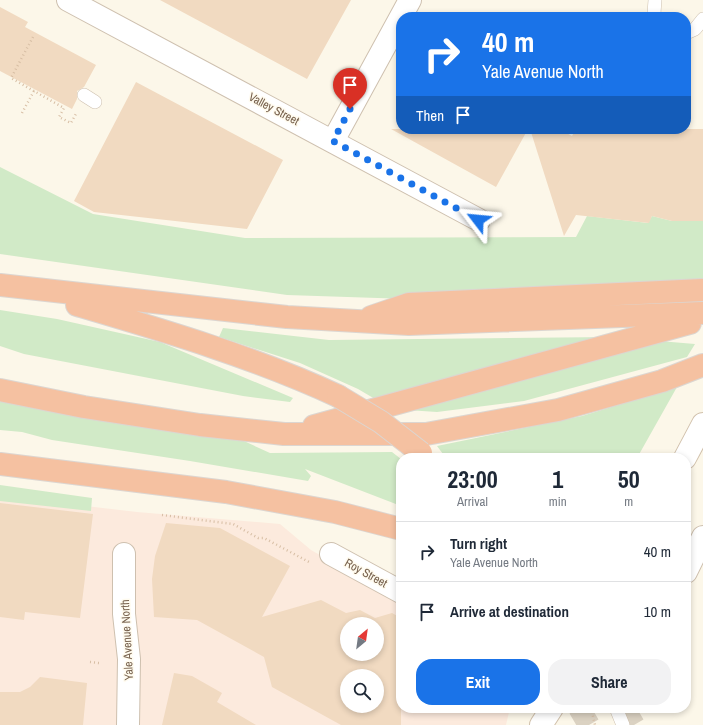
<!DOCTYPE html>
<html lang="en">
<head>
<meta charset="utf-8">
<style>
  :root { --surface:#fff; --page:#f2f2f3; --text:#1f2937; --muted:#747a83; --line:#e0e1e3; --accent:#1a73e8 }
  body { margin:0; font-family:"Archivo Narrow",sans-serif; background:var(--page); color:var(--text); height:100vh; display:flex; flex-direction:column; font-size:15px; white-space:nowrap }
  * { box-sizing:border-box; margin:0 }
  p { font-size:13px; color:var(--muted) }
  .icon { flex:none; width:22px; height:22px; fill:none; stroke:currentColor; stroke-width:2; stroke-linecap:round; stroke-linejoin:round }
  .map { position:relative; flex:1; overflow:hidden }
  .drawer { position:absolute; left:396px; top:453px; width:295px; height:260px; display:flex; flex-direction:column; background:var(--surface); border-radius:16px; box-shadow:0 2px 6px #0003 }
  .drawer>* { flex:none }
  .banner { position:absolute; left:396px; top:12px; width:295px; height:122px; border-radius:16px; box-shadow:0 2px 6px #0003; background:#1a73e8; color:#fff; overflow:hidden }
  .needle { width:26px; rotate:29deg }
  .fabs { position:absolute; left:340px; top:617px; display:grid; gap:8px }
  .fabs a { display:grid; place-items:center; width:44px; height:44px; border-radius:50%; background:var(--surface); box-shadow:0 2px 6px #0003; font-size:20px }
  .pin { position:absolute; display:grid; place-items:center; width:34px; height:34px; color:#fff; margin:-41px -17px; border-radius:50% 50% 50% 0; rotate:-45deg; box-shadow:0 0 4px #0007 }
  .pin .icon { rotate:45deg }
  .me { position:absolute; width:44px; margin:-22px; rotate:299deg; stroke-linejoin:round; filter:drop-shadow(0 0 3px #0008) }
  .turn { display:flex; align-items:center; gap:14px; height:84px; padding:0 20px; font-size:18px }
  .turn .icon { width:52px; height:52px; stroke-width:2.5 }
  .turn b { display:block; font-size:28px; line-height:34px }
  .then { display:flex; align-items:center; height:38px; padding:0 20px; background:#0003; gap:8px; font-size:15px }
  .eta { display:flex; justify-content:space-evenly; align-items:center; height:68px; text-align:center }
  .eta b { font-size:24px; font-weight:800; line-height:28px }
  .action { display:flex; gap:8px; margin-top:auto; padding:8px 20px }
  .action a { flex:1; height:46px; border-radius:16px; background:var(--accent); color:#fff; font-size:16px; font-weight:800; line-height:46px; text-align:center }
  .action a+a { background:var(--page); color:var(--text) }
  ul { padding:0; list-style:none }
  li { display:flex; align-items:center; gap:12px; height:60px; padding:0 20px; border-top:1px solid var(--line) }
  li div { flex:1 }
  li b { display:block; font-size:15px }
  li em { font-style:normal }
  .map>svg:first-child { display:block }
  .commercial { fill:#fceadd; fill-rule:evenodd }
  .green { fill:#d1eac7 }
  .building { fill:#f1dac1; fill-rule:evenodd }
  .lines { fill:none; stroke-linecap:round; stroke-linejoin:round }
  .motorway-tunnel { stroke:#dbd2c2; stroke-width:22; stroke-dasharray:22 11; stroke-linecap:butt }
  .service-casing { stroke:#cec0af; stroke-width:14 }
  .minor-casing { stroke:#cec0af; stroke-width:24 }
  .tertiary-casing { stroke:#cec0af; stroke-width:24 }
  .secondary-casing { stroke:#d1c1ac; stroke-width:24 }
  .motorway-casing { stroke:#dcd6d1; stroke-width:24 }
  .path { stroke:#d7bea4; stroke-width:2.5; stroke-dasharray:1 3; stroke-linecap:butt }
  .service { stroke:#fff; stroke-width:13 }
  .minor { stroke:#fff; stroke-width:22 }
  .tertiary { stroke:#fff; stroke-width:22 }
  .secondary { stroke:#fff; stroke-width:22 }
  .motorway { stroke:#f5c1a1; stroke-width:22 }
  .motorway-bridge-casing { stroke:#dcd6d1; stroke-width:24; stroke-linecap:butt }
  .motorway-bridge { stroke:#f5c1a1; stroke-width:22 }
  .route { stroke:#1a73e8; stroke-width:7; stroke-dasharray:0 12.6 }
  .labels { text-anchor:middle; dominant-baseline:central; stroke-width:3; stroke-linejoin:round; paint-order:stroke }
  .street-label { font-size:12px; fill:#77614d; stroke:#fffbef }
</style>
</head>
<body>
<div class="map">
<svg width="703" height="725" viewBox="0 0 703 725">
  <rect width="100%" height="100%" fill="#fcf7e9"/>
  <path class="commercial" d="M0 496 137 512 280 524 311 550 401 601V708H510L506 725H0ZM347 624H377V654H347ZM347 676H377V706H347Z"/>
  <path class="green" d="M0 167 93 214 245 238 576 237 587 216 648 223 652 216 672 221H703V286L408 299 287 295 0 254Z
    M0 310 57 319 160 342 293 398 290 402 243 396 24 354 0 346Z
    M223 328 329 340 612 337 695 344 687 357 524 401 437 412 392 409 358 389 300 363 219 337Z
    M0 386 211 426 270 453 392 452 401 459V506L305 469 311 476 308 481 190 461 52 440 22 432 0 430Z
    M677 387 637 458H446L437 446 582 416Z
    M0 485 92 498 91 511 0 501Z"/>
  <path class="building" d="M160 0H351L307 79Z
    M0 7 28 22 25 27 96 65 84 87 77 91V99L72 109 0 71Z
    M136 82 283 160 247 229 94 212 74 201Z
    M391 129H528L496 187Z
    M530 129H559L572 136 576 129H703V221H672L652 216 649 223 576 215 564 236Z
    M0 503 93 514 80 618 25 612 24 620 0 617Z
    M166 523 220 528 290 566 262 617 321 600 346 613 360 610 375 618 392 613 401 618V725H341L272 687 264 657 197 620 154 617 152 579 155 556ZM347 624H377V654H347ZM347 676H377V706H347Z
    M174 673 192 676 222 693 217 702 256 725H162Z
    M40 677 87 683 83 725H0V692H20L30 687Z"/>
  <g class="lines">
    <path class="motorway-tunnel" d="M579 708 589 725
      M624 708 634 725"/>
    <g class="service-casing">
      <path id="service" d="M655 0 654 13 656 17
        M686 33 695 29 703 19
        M84 95 95 102
        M616 708 623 725"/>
    </g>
    <g class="minor-casing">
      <path id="minor" d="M68 0 479 220
        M333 141 410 0
        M124 554V614L129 659 128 725
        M331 554 401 592"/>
    </g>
    <g class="tertiary-casing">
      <path id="tertiary" d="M686 572 703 537"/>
    </g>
    <g class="secondary-casing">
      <path id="secondary" d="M685 458 703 424
        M541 725 552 708"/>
    </g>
    <g class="motorway-casing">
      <path id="motorway" d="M0 285 287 317 409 324 703 313
        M77 305C165 331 254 357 338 396
        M371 317 409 304 703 290
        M0 390 84 407 200 425 284 434H426L558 410 662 381 703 365
        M314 426 690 323
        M0 464 226 492 335 512 401 529"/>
    </g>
    <path class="path" d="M33 37 11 78 64 108 59 117 71 123 77 112
      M22 113 34 91
      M162 515 233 524 258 538H264L309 562
      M90 662 99 663
      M591 708 595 725"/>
    <use href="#service" class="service"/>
    <use href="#minor" class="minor"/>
    <use href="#tertiary" class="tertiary"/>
    <use href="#secondary" class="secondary"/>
    <use href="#motorway" class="motorway"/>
    <g class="motorway-bridge-casing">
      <path id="motorway-bridge" d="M338 396 381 422 421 453"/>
    </g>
    <use href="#motorway-bridge" class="motorway-bridge"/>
  </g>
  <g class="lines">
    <path class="route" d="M350 109 333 141 478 220"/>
  </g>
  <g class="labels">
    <g class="street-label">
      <text transform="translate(274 109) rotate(28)">Valley Street</text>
      <text transform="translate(366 573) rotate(29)">Roy Street</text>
      <text transform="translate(127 640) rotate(-93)">Yale Avenue North</text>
    </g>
  </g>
</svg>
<div class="fabs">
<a><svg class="needle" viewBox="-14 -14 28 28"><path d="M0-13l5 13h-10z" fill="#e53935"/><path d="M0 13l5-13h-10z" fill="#747a83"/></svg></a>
<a><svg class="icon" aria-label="search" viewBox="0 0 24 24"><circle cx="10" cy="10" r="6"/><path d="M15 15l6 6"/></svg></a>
</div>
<div class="pin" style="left:350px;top:109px;background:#d93025"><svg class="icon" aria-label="arrive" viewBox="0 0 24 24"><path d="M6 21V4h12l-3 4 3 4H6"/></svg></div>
<svg class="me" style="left:478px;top:220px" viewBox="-20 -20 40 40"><path d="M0-17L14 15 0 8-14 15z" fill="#1a73e8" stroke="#fff" stroke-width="4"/></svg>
<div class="banner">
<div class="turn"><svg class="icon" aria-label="right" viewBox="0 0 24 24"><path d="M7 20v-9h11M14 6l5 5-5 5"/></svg><div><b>40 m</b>Yale Avenue North</div></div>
<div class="then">Then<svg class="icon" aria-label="arrive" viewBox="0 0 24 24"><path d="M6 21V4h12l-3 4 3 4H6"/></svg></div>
</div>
<section class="drawer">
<div class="eta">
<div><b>23:00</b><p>Arrival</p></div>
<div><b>1</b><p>min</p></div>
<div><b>50</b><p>m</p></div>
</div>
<ul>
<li><svg class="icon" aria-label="right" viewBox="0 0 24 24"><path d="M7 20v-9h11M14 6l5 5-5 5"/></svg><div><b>Turn right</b><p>Yale Avenue North</p></div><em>40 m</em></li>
<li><svg class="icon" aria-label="arrive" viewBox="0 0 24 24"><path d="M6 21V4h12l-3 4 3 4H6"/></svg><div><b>Arrive at destination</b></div><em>10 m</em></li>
</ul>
<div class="action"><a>Exit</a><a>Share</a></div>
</section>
</div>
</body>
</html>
